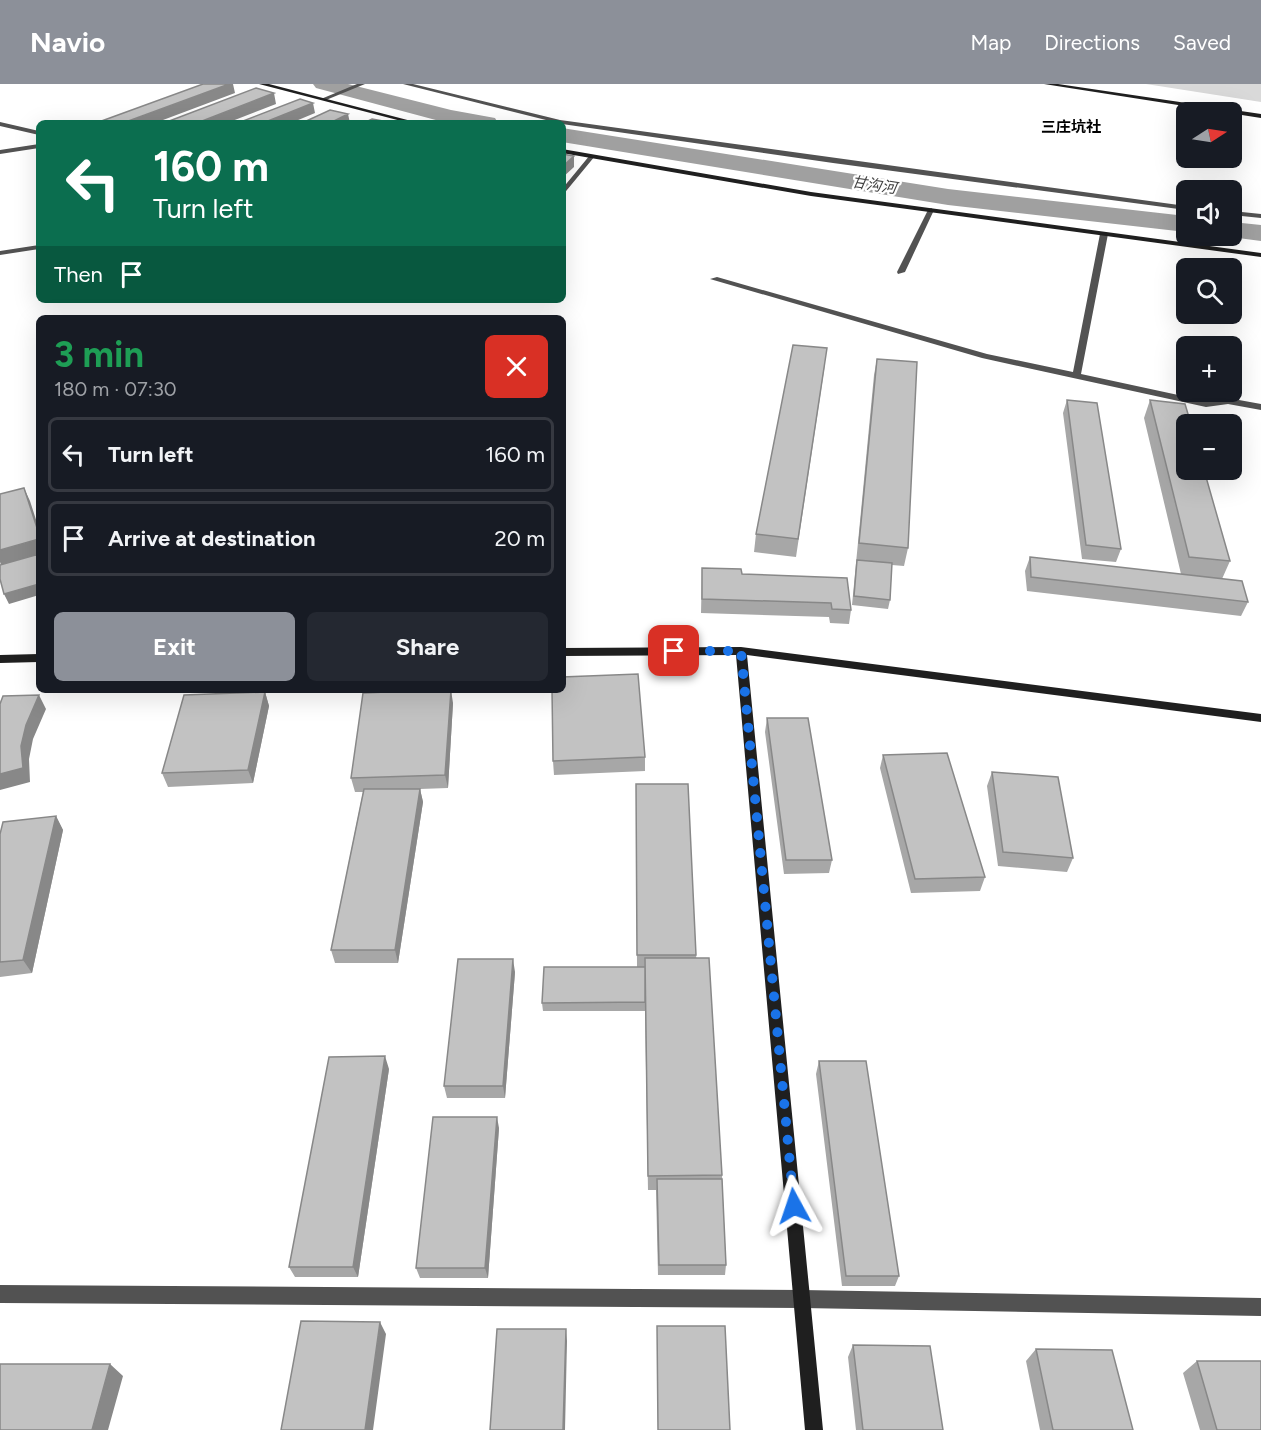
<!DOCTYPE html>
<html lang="en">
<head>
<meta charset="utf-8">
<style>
  :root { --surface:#171b24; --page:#242831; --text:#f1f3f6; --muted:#9ea1a6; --line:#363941; --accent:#8c9099 }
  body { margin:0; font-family:Figtree,"Noto Sans SC",sans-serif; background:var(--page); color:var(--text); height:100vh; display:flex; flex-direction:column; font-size:22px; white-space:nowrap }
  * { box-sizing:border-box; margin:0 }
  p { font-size:20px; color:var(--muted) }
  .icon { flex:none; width:33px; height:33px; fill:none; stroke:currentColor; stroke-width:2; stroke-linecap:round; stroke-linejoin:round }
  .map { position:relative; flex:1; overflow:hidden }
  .side { position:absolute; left:36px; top:231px; width:530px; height:378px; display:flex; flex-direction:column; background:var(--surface); border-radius:9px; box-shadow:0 6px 24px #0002 }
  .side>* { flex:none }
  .top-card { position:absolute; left:36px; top:36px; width:530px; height:183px; border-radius:9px; box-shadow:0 6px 24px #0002; background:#0b6e4f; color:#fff; overflow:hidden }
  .needle { width:39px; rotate:78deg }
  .fabs { position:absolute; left:1176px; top:18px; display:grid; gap:12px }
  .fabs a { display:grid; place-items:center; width:66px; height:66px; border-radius:9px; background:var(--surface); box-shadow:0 6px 24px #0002; font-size:30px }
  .pin { position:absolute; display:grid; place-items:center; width:51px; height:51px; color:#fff; margin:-26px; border-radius:12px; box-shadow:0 3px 9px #0006 }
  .me { position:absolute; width:66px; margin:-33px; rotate:355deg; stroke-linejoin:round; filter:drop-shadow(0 0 4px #0008) }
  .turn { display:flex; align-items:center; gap:21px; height:126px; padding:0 18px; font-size:27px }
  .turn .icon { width:78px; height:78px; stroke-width:2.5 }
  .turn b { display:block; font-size:42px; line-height:51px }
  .then { display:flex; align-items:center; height:57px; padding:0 18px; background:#0003; gap:12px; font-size:22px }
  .round { display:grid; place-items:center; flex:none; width:63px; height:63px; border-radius:9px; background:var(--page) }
  .headline { display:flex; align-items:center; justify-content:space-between; height:102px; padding:0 18px }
  h1 { font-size:36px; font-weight:700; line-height:45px; color:#1e9e55 }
  .button { display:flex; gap:12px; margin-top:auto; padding:12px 18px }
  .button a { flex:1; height:69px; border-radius:9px; background:var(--accent); color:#fff; font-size:24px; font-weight:700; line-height:69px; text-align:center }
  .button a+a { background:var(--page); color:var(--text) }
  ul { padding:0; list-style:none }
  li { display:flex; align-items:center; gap:18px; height:75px; margin:0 12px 9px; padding:0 6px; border:3px solid var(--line); border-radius:9px }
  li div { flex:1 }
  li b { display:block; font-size:22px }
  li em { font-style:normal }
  header { display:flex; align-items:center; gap:36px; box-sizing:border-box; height:84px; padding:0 30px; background:var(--accent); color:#fff }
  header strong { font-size:28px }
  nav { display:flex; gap:33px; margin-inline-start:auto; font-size:21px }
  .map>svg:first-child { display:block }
  .green { fill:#d9d9d9 }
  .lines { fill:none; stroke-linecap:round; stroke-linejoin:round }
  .river { fill:#a0a0a0; fill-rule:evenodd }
  .lane { fill:#525252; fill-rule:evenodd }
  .street { fill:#525252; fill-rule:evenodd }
  .secondary { fill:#1f1f1f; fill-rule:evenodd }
  .wall { fill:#a7a7a7 }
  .shaded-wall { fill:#888 }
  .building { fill:#c2c2c2; stroke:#888; stroke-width:1.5 }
  .route { stroke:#1a73e8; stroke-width:10; stroke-dasharray:0 18 }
  .labels { text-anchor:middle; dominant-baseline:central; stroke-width:4.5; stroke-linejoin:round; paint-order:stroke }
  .far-neighbourhood-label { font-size:15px; font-weight:bold; fill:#000; stroke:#fff }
  .far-water-label { font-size:15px; font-style:italic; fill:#414141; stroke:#fff }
</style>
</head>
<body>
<header>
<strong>Navio</strong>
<nav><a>Map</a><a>Directions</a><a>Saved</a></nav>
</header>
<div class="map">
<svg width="1261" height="1346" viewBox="0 0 1261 1346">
  <rect width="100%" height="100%" fill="#fff"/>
  <path class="green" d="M1146 0H1261V18Z"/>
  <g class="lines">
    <path class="river" d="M313 0H348L451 26 495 34 498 39H447L316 4Z
      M562 44 948 105 1186 132V148L948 121 562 58Z
      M1232 138 1261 141V157L1223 152H1232Z"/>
    <path class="lane" d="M590 71 595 72 562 112V105Z
      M39 161V165L0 171V167Z"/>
    <path class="street" d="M357 0H365L326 16 321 15Z
      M403 0H413L560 36 1186 122V126L833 79 562 40Z
      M0 38 39 47V51L0 42Z
      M39 60V64L0 70V66Z
      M931 124 934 126 905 188 898 190 897 188 928 126Z
      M1232 127 1261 130V134L1232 131Z
      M1104 148 1108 150 1081 290 1206 317 1228 314 1261 320V326L1228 320 1206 323 982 274 710 195 717 193 987 270 1073 288 1100 150Z
      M0 1201 802 1206 1261 1214V1232L802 1224 0 1219Z"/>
    <path class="secondary" d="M259 0H269L419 39H409Z
      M1044 0H1058L1261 30V34Z
      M562 65 811 108 1261 169V173L811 112 562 69Z
      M741 563 1261 630V638L747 571 823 1346H805L736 571 562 572V564Z
      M39 570V578L0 579V571Z"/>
  </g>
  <path class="wall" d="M877 275 908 464 904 482 892 481 890 516 888 525 852 521 874 291Z
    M825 280 796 473 754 468 756 450Z
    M1067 316 1121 465 1116 478 1082 475 1063 329Z
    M1150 316 1230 477 1222 495 1181 490 1144 334Z
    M1030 473 1248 518 1241 532 1027 507 1025 487Z
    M702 484 742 490 851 526 849 540 830 539 829 533 701 529Z
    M265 608 269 622 253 699 168 703 162 689Z
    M453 619 448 704 420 705 423 718 398 879H335L331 866 363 708H355L351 694Z
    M767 634 832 776 829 789 784 790 765 648Z
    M883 671 985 793 980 807 911 809 880 684Z
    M645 673V687L554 691 553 677Z
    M992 688 1073 774 1067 788 998 782 987 702Z
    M636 700 696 871 722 1091 726 1181 725 1191H658L656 1106H648L645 927H543L542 919 637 883Z
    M56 732 63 746 32 889 0 893V750Z
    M515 888 505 1014H447L444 1002Z
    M819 977 899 1192 895 1202H842L816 990Z
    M389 985 358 1193H295L289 1183Z
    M499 1044 488 1194H420L416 1184Z
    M657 1242 730 1346H658Z
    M853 1261 943 1346H856L848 1273Z
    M1036 1265 1133 1346H1040L1026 1277Z
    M1197 1277 1261 1346H1200L1183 1289Z"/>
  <path class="shaded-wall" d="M229 0H233L235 9 155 39H123Z
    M274 9 276 20 227 39H197Z
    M313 19 315 29 291 39H263Z
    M348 30 350 39H330Z
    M574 72V83L562 94V83Z
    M24 404 30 417 39 445V450Z
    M39 455V470L1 481 0 478V466Z
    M39 500V511L9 520 4 510Z
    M451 606 453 619 448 704 445 691Z
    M265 608 269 622 253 699 248 686Z
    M39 611 46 625 33 655 29 675 30 698 0 706V690L26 641Z
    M420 705 423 718 398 879 395 866Z
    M56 732 63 746 32 889 23 876Z
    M513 875 515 888 505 1014 503 1002Z
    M385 972 389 985 358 1193 353 1183Z
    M497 1033 499 1044 488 1194 485 1184Z
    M380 1238 386 1250 373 1346H365Z
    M566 1245 567 1257 565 1346H563Z
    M110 1280 123 1292 108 1346H92Z"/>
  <path class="building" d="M203 0H229L123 39H96Z
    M256 4 274 9 197 39H164Z
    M300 15 313 19 263 39H238Z
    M330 26 348 30 330 39H302Z
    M372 35 394 39H364Z
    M562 70 574 72 562 83Z
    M793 261 827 264 798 455 756 450Z
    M877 275 917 278 908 464 859 459Z
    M1067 316 1097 319 1121 465 1086 461Z
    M1150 316 1185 320 1191 340H1186V386H1204L1230 477 1189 473Z
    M24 404 39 450V455L0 466V410Z
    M39 470V500L4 510 0 495V481Z
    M1030 473 1242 497 1248 518 1031 493Z
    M857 476 892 479 890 516 854 512Z
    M702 484 741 485 742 490 847 494 851 526 832 525 831 519 702 515Z
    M638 590 645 673 553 677 552 606H562V593Z
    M435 606H451L445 691 351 694 363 609Z
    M265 608 248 686 162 689 184 611Z
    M39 611 26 641 21 662 23 684 0 690V620L3 612Z
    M767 634H808L832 776H786Z
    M947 669 985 793 915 795 883 671Z
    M992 688 1058 693 1073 774 1003 768Z
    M636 700H688L696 871H637Z
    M364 705H420L395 866H331Z
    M56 732 23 876 0 878V750L3 738Z
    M645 874H709L722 1091 648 1092Z
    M458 875H513L503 1002H444Z
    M544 883H645V918L542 919Z
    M385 972 353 1183H289L329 973Z
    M819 977H866L899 1192H846Z
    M433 1033H497L485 1184H416Z
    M657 1095H722L726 1181H659Z
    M301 1237 380 1238 365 1346H281Z
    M657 1242H725L730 1346H658Z
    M497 1245H566L563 1346H490Z
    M853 1261 930 1262 943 1346H863Z
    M1036 1265 1112 1266 1133 1346H1053Z
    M1197 1277H1261V1346H1217Z
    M0 1280H110L92 1346H0Z"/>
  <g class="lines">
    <path class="route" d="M674 567H741L794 1122"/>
  </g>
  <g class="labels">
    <g class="far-neighbourhood-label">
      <text x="1071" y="43">三庄坑社</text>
    </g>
    <g class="far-water-label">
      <text transform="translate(874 101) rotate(9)">甘沟河</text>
    </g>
  </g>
</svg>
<div class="fabs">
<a><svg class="needle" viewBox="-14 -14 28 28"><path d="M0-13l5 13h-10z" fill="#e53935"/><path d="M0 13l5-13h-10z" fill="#9ea1a6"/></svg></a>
<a><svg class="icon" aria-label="sound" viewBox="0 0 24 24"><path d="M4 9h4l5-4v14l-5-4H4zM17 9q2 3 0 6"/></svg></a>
<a><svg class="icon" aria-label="search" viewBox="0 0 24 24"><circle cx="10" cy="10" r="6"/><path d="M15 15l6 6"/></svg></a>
<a>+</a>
<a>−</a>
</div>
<div class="pin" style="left:674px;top:567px;background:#d93025"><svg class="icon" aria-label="arrive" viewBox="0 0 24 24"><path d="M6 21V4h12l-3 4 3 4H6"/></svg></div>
<svg class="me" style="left:794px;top:1122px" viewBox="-20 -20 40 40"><path d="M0-17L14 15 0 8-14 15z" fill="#1a73e8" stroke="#fff" stroke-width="4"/></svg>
<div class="top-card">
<div class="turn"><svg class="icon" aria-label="left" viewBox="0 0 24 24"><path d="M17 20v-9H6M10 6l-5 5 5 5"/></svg><div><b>160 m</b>Turn left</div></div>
<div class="then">Then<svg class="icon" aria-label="arrive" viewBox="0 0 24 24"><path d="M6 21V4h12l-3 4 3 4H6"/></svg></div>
</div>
<section class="side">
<div class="headline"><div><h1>3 min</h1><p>180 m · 07:30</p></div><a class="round" style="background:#d93025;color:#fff"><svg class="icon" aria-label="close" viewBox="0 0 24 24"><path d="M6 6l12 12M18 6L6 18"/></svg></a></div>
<ul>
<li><svg class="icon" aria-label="left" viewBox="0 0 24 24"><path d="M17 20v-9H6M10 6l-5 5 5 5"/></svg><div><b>Turn left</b></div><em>160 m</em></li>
<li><svg class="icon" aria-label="arrive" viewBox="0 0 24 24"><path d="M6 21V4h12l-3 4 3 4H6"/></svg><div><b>Arrive at destination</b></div><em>20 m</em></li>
</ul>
<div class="button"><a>Exit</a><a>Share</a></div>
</section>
</div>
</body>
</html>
